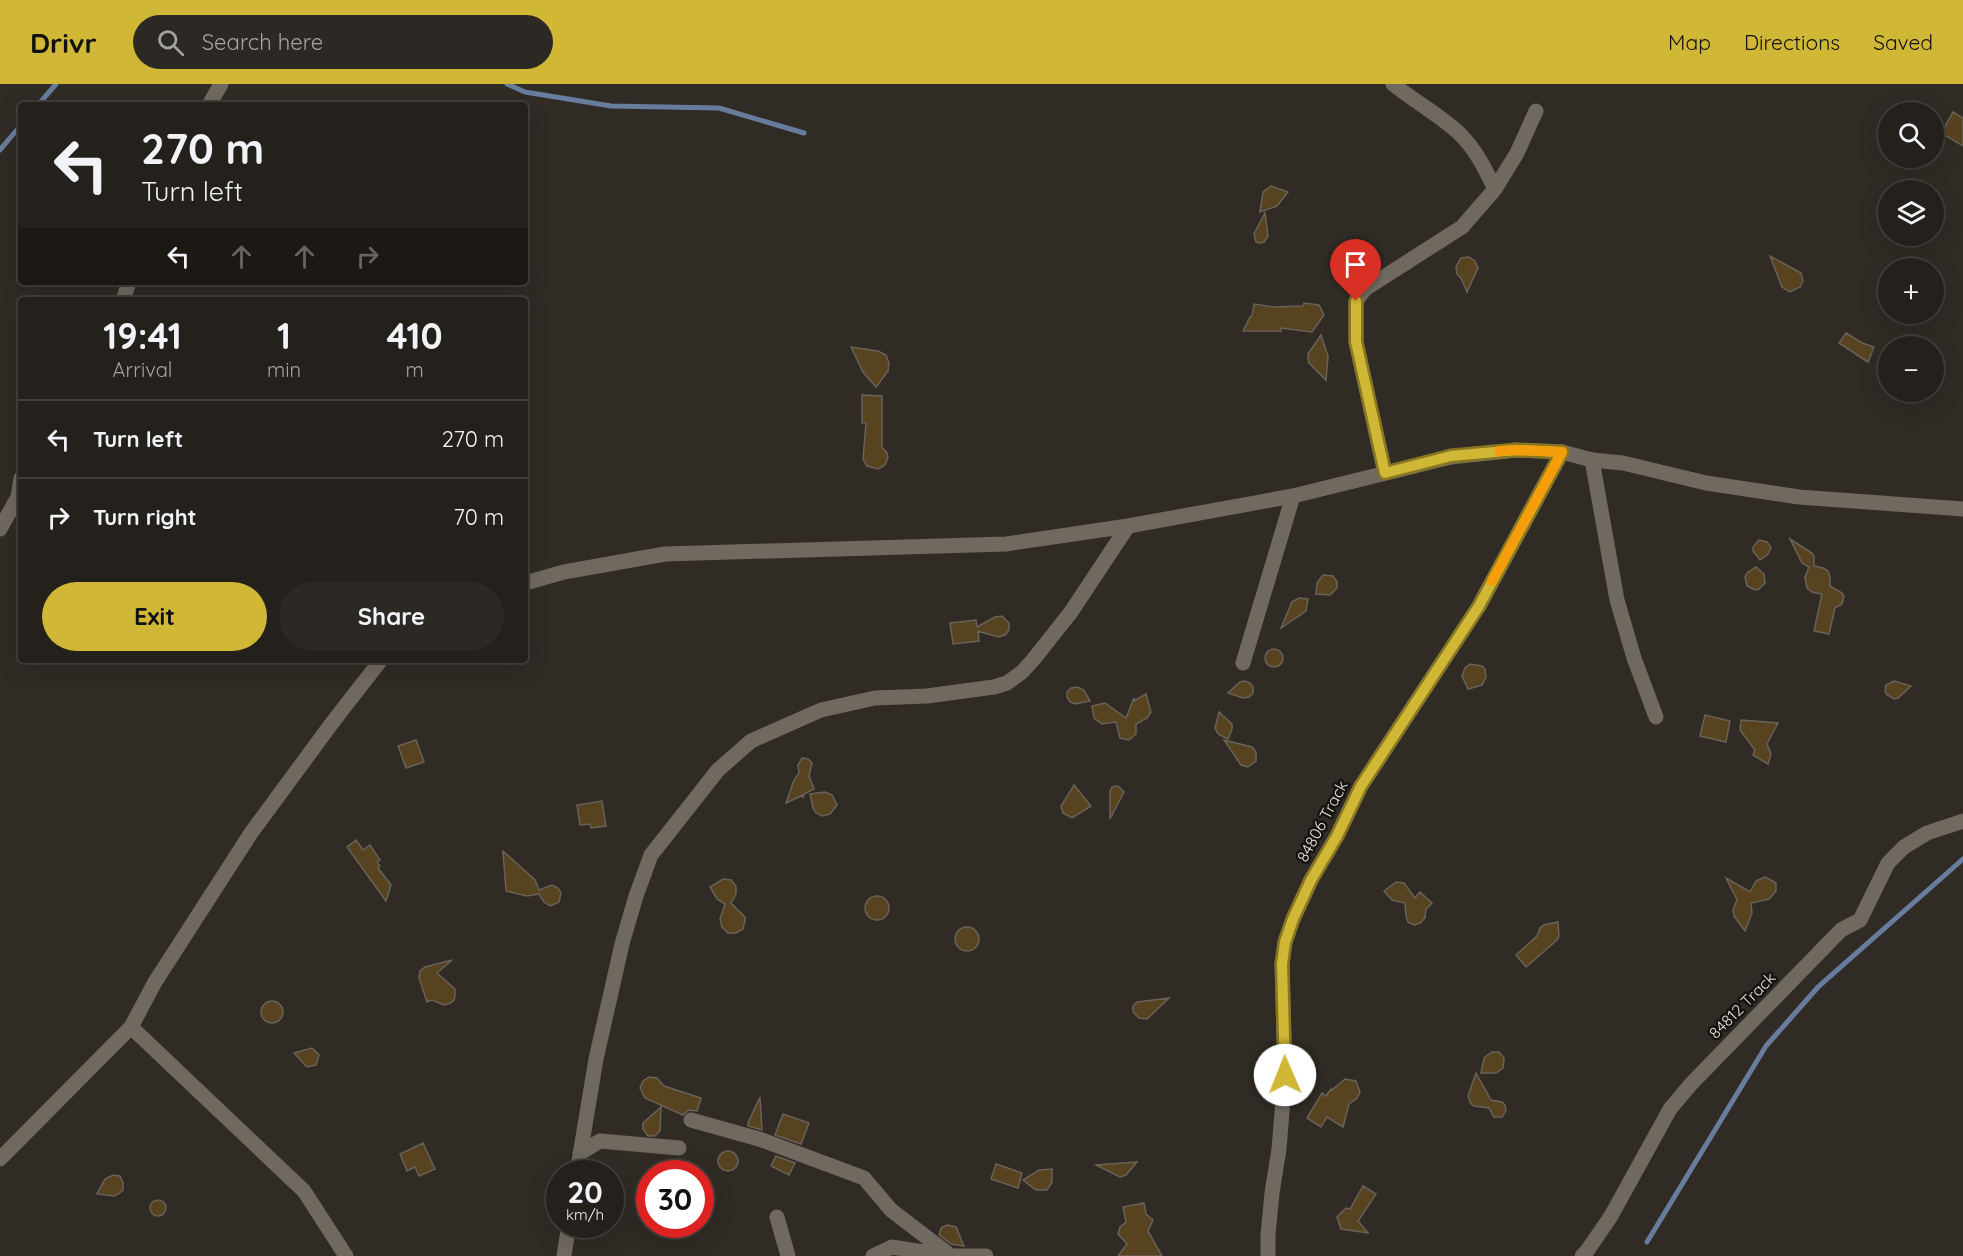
<!DOCTYPE html>
<html lang="en">
<head>
<meta charset="utf-8">
<style>
  :root { --surface:#24201b; --page:#2c2824; --text:#f1f3f6; --muted:#a3a3a3; --line:#413e3a; --accent:#d0b736 }
  body { margin:0; font-family:Quicksand,sans-serif; background:var(--page); color:var(--text); height:100vh; display:flex; flex-direction:column; font-size:22px; white-space:nowrap }
  * { box-sizing:border-box; margin:0 }
  p { font-size:20px; color:var(--muted) }
  .icon { flex:none; width:33px; height:33px; fill:none; stroke:currentColor; stroke-width:2; stroke-linecap:round; stroke-linejoin:round }
  .map { position:relative; flex:1; overflow:hidden }
  .side { position:absolute; left:18px; top:213px; width:510px; height:366px; display:flex; flex-direction:column; background:var(--surface); border-radius:6px; box-shadow:0 6px 24px #0002,0 0 0 2px var(--line) }
  .side>* { flex:none }
  .hud { position:absolute; left:18px; top:18px; width:510px; height:183px; border-radius:6px; box-shadow:0 6px 24px #0002,0 0 0 2px var(--line); background:#24201b; color:var(--text); overflow:hidden }
  .controls { position:absolute; left:1878px; top:18px; display:grid; gap:12px }
  .controls a { display:grid; place-items:center; width:66px; height:66px; border-radius:50%; background:var(--surface); box-shadow:0 6px 24px #0002,0 0 0 2px var(--line); font-size:30px }
  .speed { position:absolute; left:546px; top:1076px; display:flex; gap:12px; font-size:30px; font-weight:700; text-align:center }
  .speed>* { display:grid; place-content:center; width:78px; height:78px; border-radius:50%; background:var(--surface); box-shadow:0 6px 24px #0002,0 0 0 2px var(--line); line-height:1 }
  .speed small { font-size:15px; font-weight:400 }
  .speed .limit { border:9px solid #d22; background:#fff; color:#111 }
  .pin { position:absolute; display:grid; place-items:center; width:51px; height:51px; color:#fff; margin:-62px -26px; border-radius:50% 50% 50% 0; rotate:-45deg; box-shadow:0 0 6px #0007 }
  .pin .icon { rotate:45deg }
  .me { position:absolute; width:66px; margin:-33px; rotate:359deg; stroke-linejoin:round; filter:drop-shadow(0 0 4px #0008) }
  .turn { display:flex; align-items:center; gap:21px; height:126px; padding:0 24px; font-size:27px }
  .turn .icon { width:78px; height:78px; stroke-width:2.5 }
  .turn b { display:block; font-size:42px; line-height:51px }
  .lanes { display:flex; align-items:center; height:57px; padding:0 24px; background:#0003; justify-content:center; gap:30px; direction:ltr }
  .lanes .off { opacity:.35 }
  .eta { display:flex; justify-content:space-evenly; align-items:center; height:102px; text-align:center }
  .eta b { font-size:36px; font-weight:700; line-height:42px }
  .primary-button { display:flex; gap:12px; margin-top:auto; padding:12px 24px }
  .primary-button a { flex:1; height:69px; border-radius:36px; background:var(--accent); color:#111; font-size:24px; font-weight:700; line-height:69px; text-align:center }
  .primary-button a+a { background:var(--page); color:var(--text) }
  ul { padding:0; list-style:none }
  li { display:flex; align-items:center; gap:18px; height:78px; padding:0 24px; border-top:2px solid var(--line) }
  li div { flex:1 }
  li b { display:block; font-size:22px }
  li em { font-style:normal }
  header { display:flex; align-items:center; gap:36px; box-sizing:border-box; height:84px; padding:0 30px; background:var(--accent); color:#111 }
  header strong { font-size:28px }
  nav { display:flex; gap:33px; margin-inline-start:auto; font-size:21px }
  .search { width:420px; height:54px; background:var(--page); display:flex; align-items:center; gap:15px; box-sizing:border-box; padding:0 21px; border-radius:33px; color:var(--muted); font-size:22px }
  .map>svg:first-child { display:block }
  .lines { fill:none; stroke-linecap:round; stroke-linejoin:round }
  .stream { stroke:#687c9d; stroke-width:5 }
  .building { fill:#584321; stroke:#686259; stroke-width:1.5 }
  .minor { stroke:#6f6960; stroke-width:15 }
  .tertiary { stroke:#6f6960; stroke-width:15 }
  .route-casing { stroke:#877723; stroke-width:15 }
  .route { stroke:#d0b736; stroke-width:10 }
  .slow { stroke:#f59e0b; stroke-width:10 }
  .labels { text-anchor:middle; dominant-baseline:central; stroke-width:5; stroke-linejoin:round; paint-order:stroke }
  .street-label { font-size:16px; fill:#e4e0dc; stroke:#161411 }
</style>
</head>
<body>
<header>
<strong>Drivr</strong>
<div class="search"><svg class="icon" aria-label="search" viewBox="0 0 24 24"><circle cx="10" cy="10" r="6"/><path d="M15 15l6 6"/></svg>Search here</div>
<nav><a>Map</a><a>Directions</a><a>Saved</a></nav>
</header>
<div class="map">
<svg width="1963" height="1172" viewBox="0 0 1963 1172">
  <rect width="100%" height="100%" fill="#302b24"/>
  <g class="lines">
    <path class="stream" d="M507 0 525 8 611 22 719 24 804 49
      M38 21 56 0
      M0 66 21 41
      M1647 1158 1766 962 1819 902 1963 775"/>
  </g>
  <path class="building" d="M1953 28 1963 34V62L1941 49Z
    M1271 102 1288 108 1277 122 1260 128 1263 108Z
    M1265 129 1268 152 1264 158 1260 159 1256 158 1254 150Z
    M1770 172 1801 189 1803 197 1800 203 1790 208 1782 203Z
    M1469 173 1475 177 1478 184 1467 208 1461 194 1457 190 1456 183 1461 174Z
    M1304 219 1319 221 1324 231 1312 248 1281 244V247H1243L1250 233 1252 232 1254 220 1273 223 1303 222Z
    M1846 249 1862 259 1874 263 1868 278 1839 259Z
    M1321 251 1328 272 1326 296 1309 279 1308 275V270Z
    M851 263 878 267 886 271 889 279 888 287 876 303 863 288Z
    M862 311 882 312V363L887 369 888 373 885 381 878 385 867 382 863 375 866 339H862Z
    M1790 455 1812 469 1814 472V482L1823 484 1828 487 1830 493V502L1842 509 1844 512 1842 520 1835 524 1829 550 1814 547 1822 510 1812 508 1807 504 1805 493 1809 483 1802 479Z
    M1759 456 1767 458 1771 463 1768 470 1760 476 1753 467V463Z
    M1756 483 1764 490 1765 499 1759 505 1755 506 1747 502 1745 493 1747 489Z
    M1323 491 1333 492 1337 498V504L1330 511 1316 510 1317 499Z
    M1299 514 1308 515 1306 527 1281 544 1292 518Z
    M1002 532 1009 539V546L1005 551 998 553 978 547 979 557 953 560 950 539 976 536 977 543 995 533Z
    M1265 574a9 9 0 1 1 18 0a9 9 0 1 1-18 0Z
    M1470 580 1482 582 1485 585 1486 593 1482 601 1468 605 1462 592 1465 584Z
    M1245 597 1250 599 1253 603V609L1249 613 1243 614 1228 609 1240 598Z
    M1894 597 1911 602 1898 614 1894 615 1886 610 1885 606 1886 601Z
    M1077 603 1084 606 1090 617 1075 620 1070 618 1067 613V608L1071 604Z
    M1146 610 1151 628 1147 634 1136 640V650L1129 656 1120 654 1116 638 1102 640 1094 634 1092 622 1105 619 1126 634 1134 614V617Z
    M1219 628 1232 640V645L1228 655 1218 650 1215 644Z
    M1705 631 1730 637 1726 658 1700 652Z
    M1741 636 1778 639 1767 660 1771 670 1768 680 1753 671 1755 666 1740 646Z
    M416 656 424 678 406 684 398 662Z
    M1224 656 1252 663 1256 668V677L1248 683 1241 681Z
    M802 674 808 675 812 679 809 692 814 705 804 710 803 714V711L786 719 794 696 799 689 798 681Z
    M1074 701 1091 722 1072 734 1063 729 1061 722Z
    M1118 702 1124 708 1110 735V708L1112 703Z
    M825 708 832 711 837 721 830 730 822 732 815 728 813 724 810 710Z
    M602 717 606 742 591 744 590 740 580 741 577 721Z
    M356 756 363 766 370 761 380 776 377 778 380 782 378 784 391 801 386 817 347 763Z
    M503 767 535 796 539 806 552 801 558 804 561 809 559 818 550 822 544 818 539 810 527 812 506 807Z
    M1765 793 1776 799V807L1769 815 1751 819 1752 829 1745 847 1734 832 1733 826 1737 816 1726 794 1750 808 1756 797Z
    M723 795 731 796 736 802V810L731 819 745 833V837L743 845 736 849H728L722 843 720 835 725 820 717 815 710 803Z
    M1396 798 1404 799 1415 814 1420 808 1432 819 1426 825 1425 834 1420 839 1414 841 1408 838 1406 832 1405 819 1392 816 1384 807Z
    M865 824a12 12 0 1 1 24 0a12 12 0 1 1-24 0Z
    M1558 838 1559 852 1557 856 1526 883 1516 871 1537 852 1540 844 1544 841Z
    M955 855a12 12 0 1 1 24 0a12 12 0 1 1-24 0Z
    M452 876 437 889 455 905V912L454 916 451 919 444 921 432 916 427 918 419 894 420 887 425 883Z
    M1169 914 1147 935 1139 934 1133 928V922L1137 918Z
    M261 928a11 11 0 1 1 22 0a11 11 0 1 1-22 0Z
    M312 964 319 971 316 981 307 983 294 969Z
    M1492 968H1499L1504 974 1503 984 1496 989H1481L1484 974Z
    M1476 989 1491 1016 1502 1018 1505 1021 1506 1026 1502 1033H1494L1489 1024 1474 1022 1471 1020 1468 1012Z
    M649 993 657 994 664 1002 701 1014 697 1027 689 1026 683 1031 645 1014 640 1004 643 997Z
    M1345 995 1356 997 1360 1008 1357 1014 1349 1020 1343 1043 1327 1033 1321 1043 1307 1034 1322 1009 1326 1012 1331 1005 1332 1006Z
    M760 1013 762 1046 748 1042V1039Z
    M661 1023 660 1047 655 1052H648L643 1045V1039Z
    M783 1030 809 1039 801 1060 775 1051Z
    M423 1059 435 1085 419 1092 415 1083 407 1087 400 1070Z
    M718 1077a10 10 0 1 1 20 0a10 10 0 1 1-20 0Z
    M776 1072 795 1079 789 1091 771 1082Z
    M1137 1078 1126 1091 1120 1093 1096 1081Z
    M996 1080 1022 1089 1018 1104 991 1095Z
    M1052 1085V1098L1047 1106H1036L1023 1096 1039 1086Z
    M113 1091 120 1092 123 1099V1106L120 1109 114 1112 97 1110 105 1095Z
    M1363 1102 1376 1110 1358 1137 1368 1149 1341 1145 1337 1133 1346 1124 1350 1125Z
    M150 1124a8 8 0 1 1 16 0a8 8 0 1 1-16 0Z
    M1144 1119 1146 1130 1153 1136 1148 1147 1162 1172H1118L1127 1160 1118 1150 1120 1143 1126 1138 1123 1123Z
    M947 1141 956 1143 964 1162 951 1160 939 1151 941 1144Z"/>
  <g class="lines">
    <path class="minor" d="M1393 0C1415 18 1440 31 1460 50 1476 66 1485 85 1495 105
      M209 21 221 0
      M123 216 129 198
      M1592 376 1617 516 1634 574 1656 633
      M1385 389 1356 258V217L1365 205 1462 143 1495 105 1517 69 1536 27
      M0 445 18 413 21 394
      M1243 579 1293 412
      M691 1036 759 1055 864 1094 891 1126 951 1172H986
      M580 1069 600 1057 679 1064
      M577 1089 596 975 622 860 636 812 651 771 718 686 751 657 821 626 875 614 927 612 994 603 1007 599 1022 588 1033 576 1071 528 1128 442
      M777 1133 788 1172
      M564 1172 569 1140
      M873 1172 892 1163 948 1172
      M1268 1172V1151L1272 1109 1279 1065 1285 991 1282 880 1285 858 1293 835 1311 796 1337 752 1361 702 1479 522 1562 368
      M1582 1172 1587 1167 1611 1132 1670 1025 1691 1000 1841 846 1860 836 1888 779 1904 763 1927 749 1963 737"/>
    <path class="tertiary" d="M525 499 564 488 665 470 1006 460 1128 442 1293 412 1451 373 1516 366 1562 368 1592 376 1623 379 1706 399 1799 413 1963 425
      M131 943 304 1107 346 1172
      M0 1075 131 943 155 898 251 749 332 639 381 576"/>
  </g>
  <g class="lines">
    <g class="route-casing">
      <path id="route" d="M1285 991 1282 880 1285 858 1293 835 1311 796 1337 752 1361 702 1479 522 1562 368 1516 366 1451 372 1385 389 1356 258V217"/>
    </g>
    <use href="#route" class="route"/>
    <path class="slow" d="M1492 497 1562 368 1516 366 1499 367"/>
  </g>
  <g class="labels">
    <g class="street-label">
      <text transform="translate(1322 737) rotate(-62)">84806 Track</text>
      <text transform="translate(1742 921) rotate(-45)">84812 Track</text>
    </g>
  </g>
</svg>
<div class="controls">
<a><svg class="icon" aria-label="search" viewBox="0 0 24 24"><circle cx="10" cy="10" r="6"/><path d="M15 15l6 6"/></svg></a>
<a><svg class="icon" aria-label="layers" viewBox="0 0 24 24"><path d="M12 4l9 5-9 5-9-5zM3 14l9 5 9-5"/></svg></a>
<a>+</a>
<a>−</a>
</div>
<div class="speed"><div>20<small>km/h</small></div><div class="limit">30</div></div>
<div class="pin" style="left:1356px;top:217px;background:#d93025"><svg class="icon" aria-label="arrive" viewBox="0 0 24 24"><path d="M6 21V4h12l-3 4 3 4H6"/></svg></div>
<svg class="me" style="left:1285px;top:991px" viewBox="-20 -20 40 40"><circle r="19" fill="#fff"/><path d="M0-13L10 11 0 6-10 11z" fill="#d0b736"/></svg>
<div class="hud">
<div class="turn"><svg class="icon" aria-label="left" viewBox="0 0 24 24"><path d="M17 20v-9H6M10 6l-5 5 5 5"/></svg><div><b>270 m</b>Turn left</div></div>
<div class="lanes"><svg class="icon" aria-label="left" viewBox="0 0 24 24"><path d="M17 20v-9H6M10 6l-5 5 5 5"/></svg><svg class="icon off" aria-label="ahead" viewBox="0 0 24 24"><path d="M12 20V5M6 11l6-6 6 6"/></svg><svg class="icon off" aria-label="ahead" viewBox="0 0 24 24"><path d="M12 20V5M6 11l6-6 6 6"/></svg><svg class="icon off" aria-label="right" viewBox="0 0 24 24"><path d="M7 20v-9h11M14 6l5 5-5 5"/></svg></div>
</div>
<section class="side">
<div class="eta">
<div><b>19:41</b><p>Arrival</p></div>
<div><b>1</b><p>min</p></div>
<div><b>410</b><p>m</p></div>
</div>
<ul>
<li><svg class="icon" aria-label="left" viewBox="0 0 24 24"><path d="M17 20v-9H6M10 6l-5 5 5 5"/></svg><div><b>Turn left</b></div><em>270 m</em></li>
<li><svg class="icon" aria-label="right" viewBox="0 0 24 24"><path d="M7 20v-9h11M14 6l5 5-5 5"/></svg><div><b>Turn right</b></div><em>70 m</em></li>
</ul>
<div class="primary-button"><a>Exit</a><a>Share</a></div>
</section>
</div>
</body>
</html>
